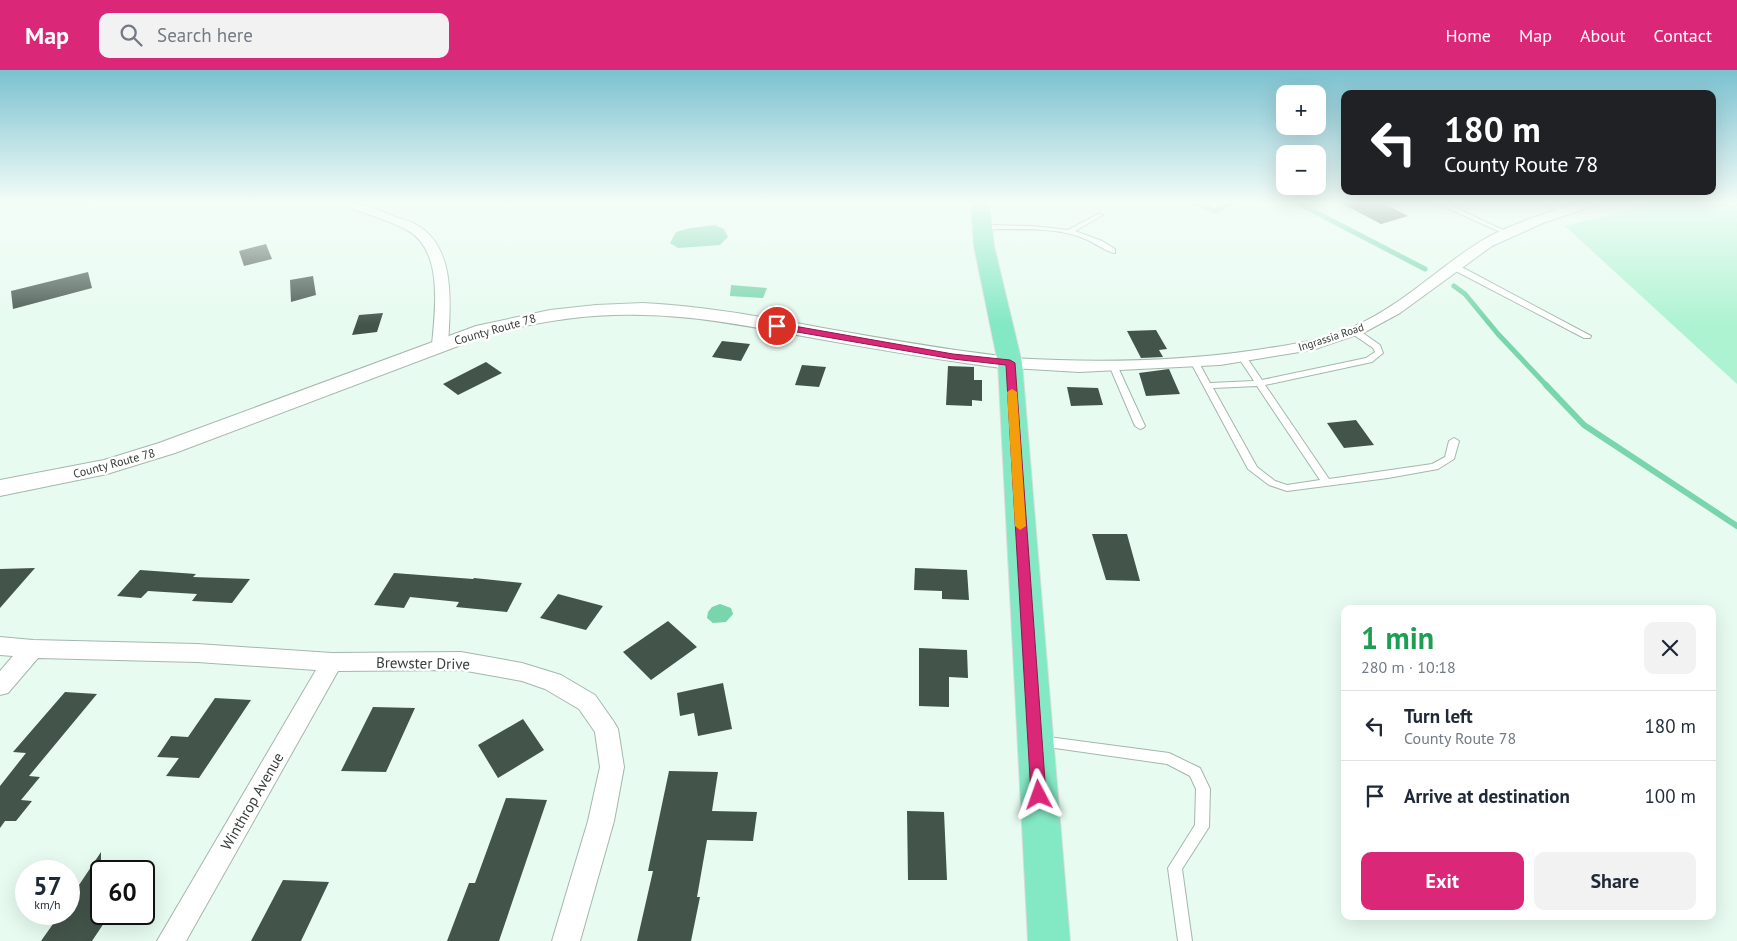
<!DOCTYPE html>
<html lang="en">
<head>
<meta charset="utf-8">
<style>
  :root { --surface:#fff; --page:#f2f2f3; --text:#1f2937; --muted:#747a83; --line:#e0e1e3; --accent:#db2777 }
  body { margin:0; font-family:"PT Sans",sans-serif; background:var(--page); color:var(--text); height:100vh; display:flex; flex-direction:column; font-size:19px; white-space:nowrap }
  * { box-sizing:border-box; margin:0 }
  p { font-size:16px; color:var(--muted) }
  .icon { flex:none; width:28px; height:28px; fill:none; stroke:currentColor; stroke-width:2; stroke-linecap:round; stroke-linejoin:round }
  .map { position:relative; flex:1; overflow:hidden }
  .drawer { position:absolute; left:1341px; top:535px; width:375px; height:315px; display:flex; flex-direction:column; background:var(--surface); border-radius:10px; box-shadow:0 5px 20px #0002 }
  .drawer>* { flex:none }
  .banner { position:absolute; left:1341px; top:20px; width:375px; height:105px; border-radius:10px; box-shadow:0 5px 20px #0002; background:#202124; color:#fff; overflow:hidden }
  .controls { position:absolute; left:1276px; top:15px; display:grid; gap:10px }
  .controls a { display:grid; place-items:center; width:50px; height:50px; border-radius:10px; background:var(--surface); box-shadow:0 5px 20px #0002; font-size:25px }
  .speed { position:absolute; left:15px; top:790px; display:flex; gap:10px; font-size:25px; font-weight:700; text-align:center }
  .speed>* { display:grid; place-content:center; width:65px; height:65px; border-radius:50%; background:var(--surface); box-shadow:0 5px 20px #0002; line-height:1 }
  .speed small { font-size:12px; font-weight:400 }
  .speed .limit { border:2px solid #111; border-radius:8px; background:#fff; color:#111 }
  .pin { position:absolute; display:grid; place-items:center; width:42px; height:42px; color:#fff; margin:-21px; border:2px solid #fff; border-radius:50%; box-shadow:0 1px 5px #0007 }
  .me { position:absolute; width:55px; margin:-28px; rotate:356deg; stroke-linejoin:round; filter:drop-shadow(0 0 4px #0008) }
  .turn { display:flex; align-items:center; gap:18px; height:105px; padding:0 20px; font-size:22px }
  .turn .icon { width:65px; height:65px; stroke-width:2.5 }
  .turn b { display:block; font-size:35px; line-height:42px }
  .round { display:grid; place-items:center; flex:none; width:52px; height:52px; border-radius:10px; background:var(--page) }
  .head { display:flex; align-items:center; justify-content:space-between; height:85px; padding:0 20px }
  h1 { font-size:30px; font-weight:700; line-height:38px; color:#1e9e55 }
  .cta { display:flex; gap:10px; margin-top:auto; padding:10px 20px }
  .cta a { flex:1; height:58px; border-radius:10px; background:var(--accent); color:#fff; font-size:20px; font-weight:700; line-height:58px; text-align:center }
  .cta a+a { background:var(--page); color:var(--text) }
  ul { padding:0; list-style:none }
  li { display:flex; align-items:center; gap:15px; height:70px; padding:0 20px; border-top:1px solid var(--line) }
  li div { flex:1 }
  li b { display:block; font-size:19px }
  li em { font-style:normal }
  header { display:flex; align-items:center; gap:30px; box-sizing:border-box; height:70px; padding:0 25px; background:var(--accent); color:#fff }
  header strong { font-size:24px }
  nav { display:flex; gap:28px; margin-inline-start:auto; font-size:18px }
  .search { width:350px; height:45px; background:var(--page); display:flex; align-items:center; gap:12px; box-sizing:border-box; padding:0 18px; border-radius:10px; color:var(--muted); font-size:19px }
  .map>svg:first-child { display:block }
  .green { fill:#adf3d1 }
  .water { fill:#78d5ac }
  .lines { fill:none; stroke-linecap:round; stroke-linejoin:round }
  .stream-far1 { stroke:#78d5ac; stroke-width:5 }
  .stream { stroke:#78d5ac; stroke-width:6 }
  .building { fill:#43544b }
  .service-casing { stroke:#a4b7ad; stroke-width:2 }
  .minor-casing { stroke:#a4b7ad; stroke-width:2 }
  .tertiary-casing { stroke:#a4b7ad; stroke-width:2 }
  .primary-casing { stroke:#dbdcdb; stroke-width:2 }
  .service { fill:#fff; fill-rule:evenodd }
  .minor { fill:#fff; fill-rule:evenodd }
  .tertiary { fill:#fff; fill-rule:evenodd }
  .primary { fill:#83e8c4; fill-rule:evenodd }
  .route { fill:#db2777; stroke:#8e194d }
  .slow { fill:#f59e0b }
  .labels { text-anchor:middle; dominant-baseline:central; stroke-width:5; stroke-linejoin:round; paint-order:stroke }
  .far-street-label { font-size:11px; fill:#353d39; stroke:#fff }
  .street-label { font-size:12px; fill:#353d39; stroke:#fff }
  .near-street-label { font-size:15px; fill:#353d39; stroke:#fff }
</style>
</head>
<body>
<header>
<strong>Map</strong>
<div class="search"><svg class="icon" aria-label="search" viewBox="0 0 24 24"><circle cx="10" cy="10" r="6"/><path d="M15 15l6 6"/></svg>Search here</div>
<nav><a>Home</a><a>Map</a><a>About</a><a>Contact</a></nav>
</header>
<div class="map">
<svg width="1737" height="871" viewBox="0 0 1737 871">
  <rect width="100%" height="100%" fill="#e7fbf0"/>
  <path class="green" d="M0 133H97L87 138H0Z
    M1658 133H1737V314L1565 156Z"/>
  <path class="water" d="M715 155 724 159 728 167 720 175 678 178 670 173 676 162 690 158Z
    M731 215 767 218 763 228 730 226Z
    M720 534 731 538 733 544 726 552 713 553 707 548 708 542 712 537Z"/>
  <g class="lines">
    <path class="stream-far1" d="M1196 133 1215 141 1232 133
      M1298 133 1425 199
      M1454 216 1465 224 1498 264 1547 316"/>
    <path class="stream" d="M1546 315 1584 355 1737 456"/>
  </g>
  <path class="building" d="M1341 133H1383L1408 146 1381 154Z
    M266 174 272 189 244 196 239 181Z
    M88 202 92 218 13 239 11 221Z
    M313 206 316 225 291 232 290 210Z
    M383 243 377 262 352 265 359 245Z
    M1156 260 1167 279 1159 280 1163 287 1141 288 1127 261Z
    M722 271 750 274 741 291 712 287Z
    M486 292 502 303 458 325 443 314Z
    M802 295 826 297 819 317 795 315Z
    M948 296 974 297V310H982V331L972 330V336L946 335Z
    M1169 299 1180 324 1146 326 1139 303Z
    M1067 317 1098 318 1103 335 1071 336Z
    M1356 350 1374 375 1344 378 1327 353Z
    M1092 464H1127L1140 511 1106 510Z
    M35 498 0 538V499Z
    M915 498 967 500 969 530 942 529V521L914 520Z
    M140 500 196 504 193 507 250 509 232 533 192 531 197 524 148 521 141 528 117 526Z
    M394 503 473 509 474 508 522 513 507 542 456 537 459 532 410 527 404 538 374 535Z
    M558 524 603 536 586 560 540 548Z
    M668 551 697 577 651 610 623 582Z
    M919 578 967 580 968 608 949 607V637L919 636Z
    M723 613 732 659 698 666 694 643 680 646 677 623Z
    M65 622 97 624 29 706 40 707 21 730 32 731 16 751H5L0 758V716L26 683 13 682Z
    M215 628 251 630 199 708 166 706 179 688 157 687 171 666 188 667Z
    M373 637 415 638 386 702 341 701Z
    M523 649 544 680 498 708 478 675Z
    M669 701 718 702 712 741 757 742 753 771 707 770 697 827H700L691 871H637L653 801H648Z
    M506 728 547 730 499 871H447L469 813H475Z
    M907 741 944 742 947 810H908Z
    M101 782V844H110L92 871H41L60 844H69V830Z
    M283 810 329 812 301 871H251Z"/>
  <g class="lines">
    <g class="service-casing">
      <path id="service" d="M1436 133H1445L1512 164 1507 165Z
        M1543 133H1552L1568 141 1563 142Z
        M1098 144 1103 145 1075 161 1102 171 1115 179V183C1108 183 1092 171 1083 168 1052 156 1015 160 982 159L979 157 982 155 1032 156 1068 160Z
        M1450 194H1456L1591 266 1590 268H1584L1450 198Z
        M1351 259H1357L1380 275 1383 283 1372 292 1265 315 1329 409 1432 394 1445 387 1449 371 1454 368 1459 371 1454 389 1438 399 1388 408 1287 421 1269 415 1248 399 1190 291 1194 288 1197 289 1210 313 1254 311 1238 287 1242 285H1245L1262 310 1366 288 1375 282 1373 278 1351 263ZM1257 316 1320 410 1287 415 1275 411 1257 397 1213 318Z
        M1113 292 1117 295 1145 356 1143 358 1140 359 1135 356 1109 295Z
        M1041 666 1169 683 1200 698 1210 719 1209 757 1182 799 1192 871H1178L1168 798 1195 755 1196 719 1190 706 1167 694 1041 676 1037 675 1035 671 1037 667Z"/>
    </g>
    <g class="minor-casing">
      <path id="minor" d="M344 133C364 133 377 139 395 147 402 149 410 151 417 155 457 178 450 237 448 275L445 278H435L432 275C435 241 444 180 407 160 388 150 366 144 346 136Z
        M1576 133H1595L1593 136 1543 153 1492 176 1400 243 1365 262 1312 280 1220 295 1079 302 1010 298 1004 296 1002 293 1004 290 1010 288C1092 293 1175 292 1256 280 1290 275 1324 270 1355 256 1402 235 1438 198 1481 171 1509 154 1546 144 1576 133Z
        M0 567 33 570 197 574 332 583 461 582 522 593 561 605 595 625 614 652 618 659 624 697 614 751 580 871H552L588 751 600 697 595 662 579 639 545 619 522 611 461 600 338 601 186 871H157L316 600 197 592 38 588 8 623 0 625V601L13 586 0 585Z"/>
    </g>
    <g class="tertiary-casing">
      <path id="tertiary" d="M643 233C704 236 763 247 823 258 885 269 947 280 1010 287L1017 289 1020 293 1017 297 1010 299C942 291 875 279 808 267 753 257 699 246 643 245 591 243 540 251 490 264L175 383 107 404 0 426V410L104 390 159 373 476 256 550 240 596 235Z"/>
    </g>
    <g class="primary-casing">
      <path id="primary" d="M971 133H989L994 176 1022 293 1070 871H1028L998 293 974 176Z"/>
    </g>
    <use href="#service" class="service"/>
    <use href="#minor" class="minor"/>
    <use href="#tertiary" class="tertiary"/>
    <use href="#primary" class="primary"/>
  </g>
  <linearGradient id="sky" x2="0" y2="1"><stop stop-color="#7bc1d0"/><stop offset="0.52" stop-color="#f4fdf8"/><stop offset="1" stop-color="#f4fdf8" stop-opacity="0"/></linearGradient>
  <rect width="1737" height="255" fill="url(#sky)"/>
  <path class="route" d="M777 253 953 284 1010 290 1015 293 1046 725 1044 730 1039 732 1033 730 1031 725 1006 295 953 289 774 258 772 256Z"/>
  <path class="slow" d="M1012 319 1017 322 1026 456 1020 460 1015 456 1007 322Z"/>
  <g class="labels">
    <g class="far-street-label">
      <text transform="translate(1331 267) rotate(-18)">Ingrassia Road</text>
    </g>
    <g class="street-label">
      <text transform="translate(495 259) rotate(-16)">County Route 78</text>
      <text transform="translate(114 393) rotate(-15)">County Route 78</text>
    </g>
    <g class="near-street-label">
      <text transform="translate(423 593) rotate(1)">Brewster Drive</text>
      <text transform="translate(252 731) rotate(-60)">Winthrop Avenue</text>
    </g>
  </g>
</svg>
<div class="controls">
<a>+</a>
<a>−</a>
</div>
<div class="speed"><div>57<small>km/h</small></div><div class="limit">60</div></div>
<div class="pin" style="left:777px;top:256px;background:#d93025"><svg class="icon" aria-label="arrive" viewBox="0 0 24 24"><path d="M6 21V4h12l-3 4 3 4H6"/></svg></div>
<svg class="me" style="left:1039px;top:725px" viewBox="-20 -20 40 40"><path d="M0-17L14 15 0 8-14 15z" fill="#db2777" stroke="#fff" stroke-width="4"/></svg>
<div class="banner">
<div class="turn"><svg class="icon" aria-label="left" viewBox="0 0 24 24"><path d="M17 20v-9H6M10 6l-5 5 5 5"/></svg><div><b>180 m</b>County Route 78</div></div>
</div>
<section class="drawer">
<div class="head"><div><h1>1 min</h1><p>280 m · 10:18</p></div><a class="round"><svg class="icon" aria-label="close" viewBox="0 0 24 24"><path d="M6 6l12 12M18 6L6 18"/></svg></a></div>
<ul>
<li><svg class="icon" aria-label="left" viewBox="0 0 24 24"><path d="M17 20v-9H6M10 6l-5 5 5 5"/></svg><div><b>Turn left</b><p>County Route 78</p></div><em>180 m</em></li>
<li><svg class="icon" aria-label="arrive" viewBox="0 0 24 24"><path d="M6 21V4h12l-3 4 3 4H6"/></svg><div><b>Arrive at destination</b></div><em>100 m</em></li>
</ul>
<div class="cta"><a>Exit</a><a>Share</a></div>
</section>
</div>
</body>
</html>
